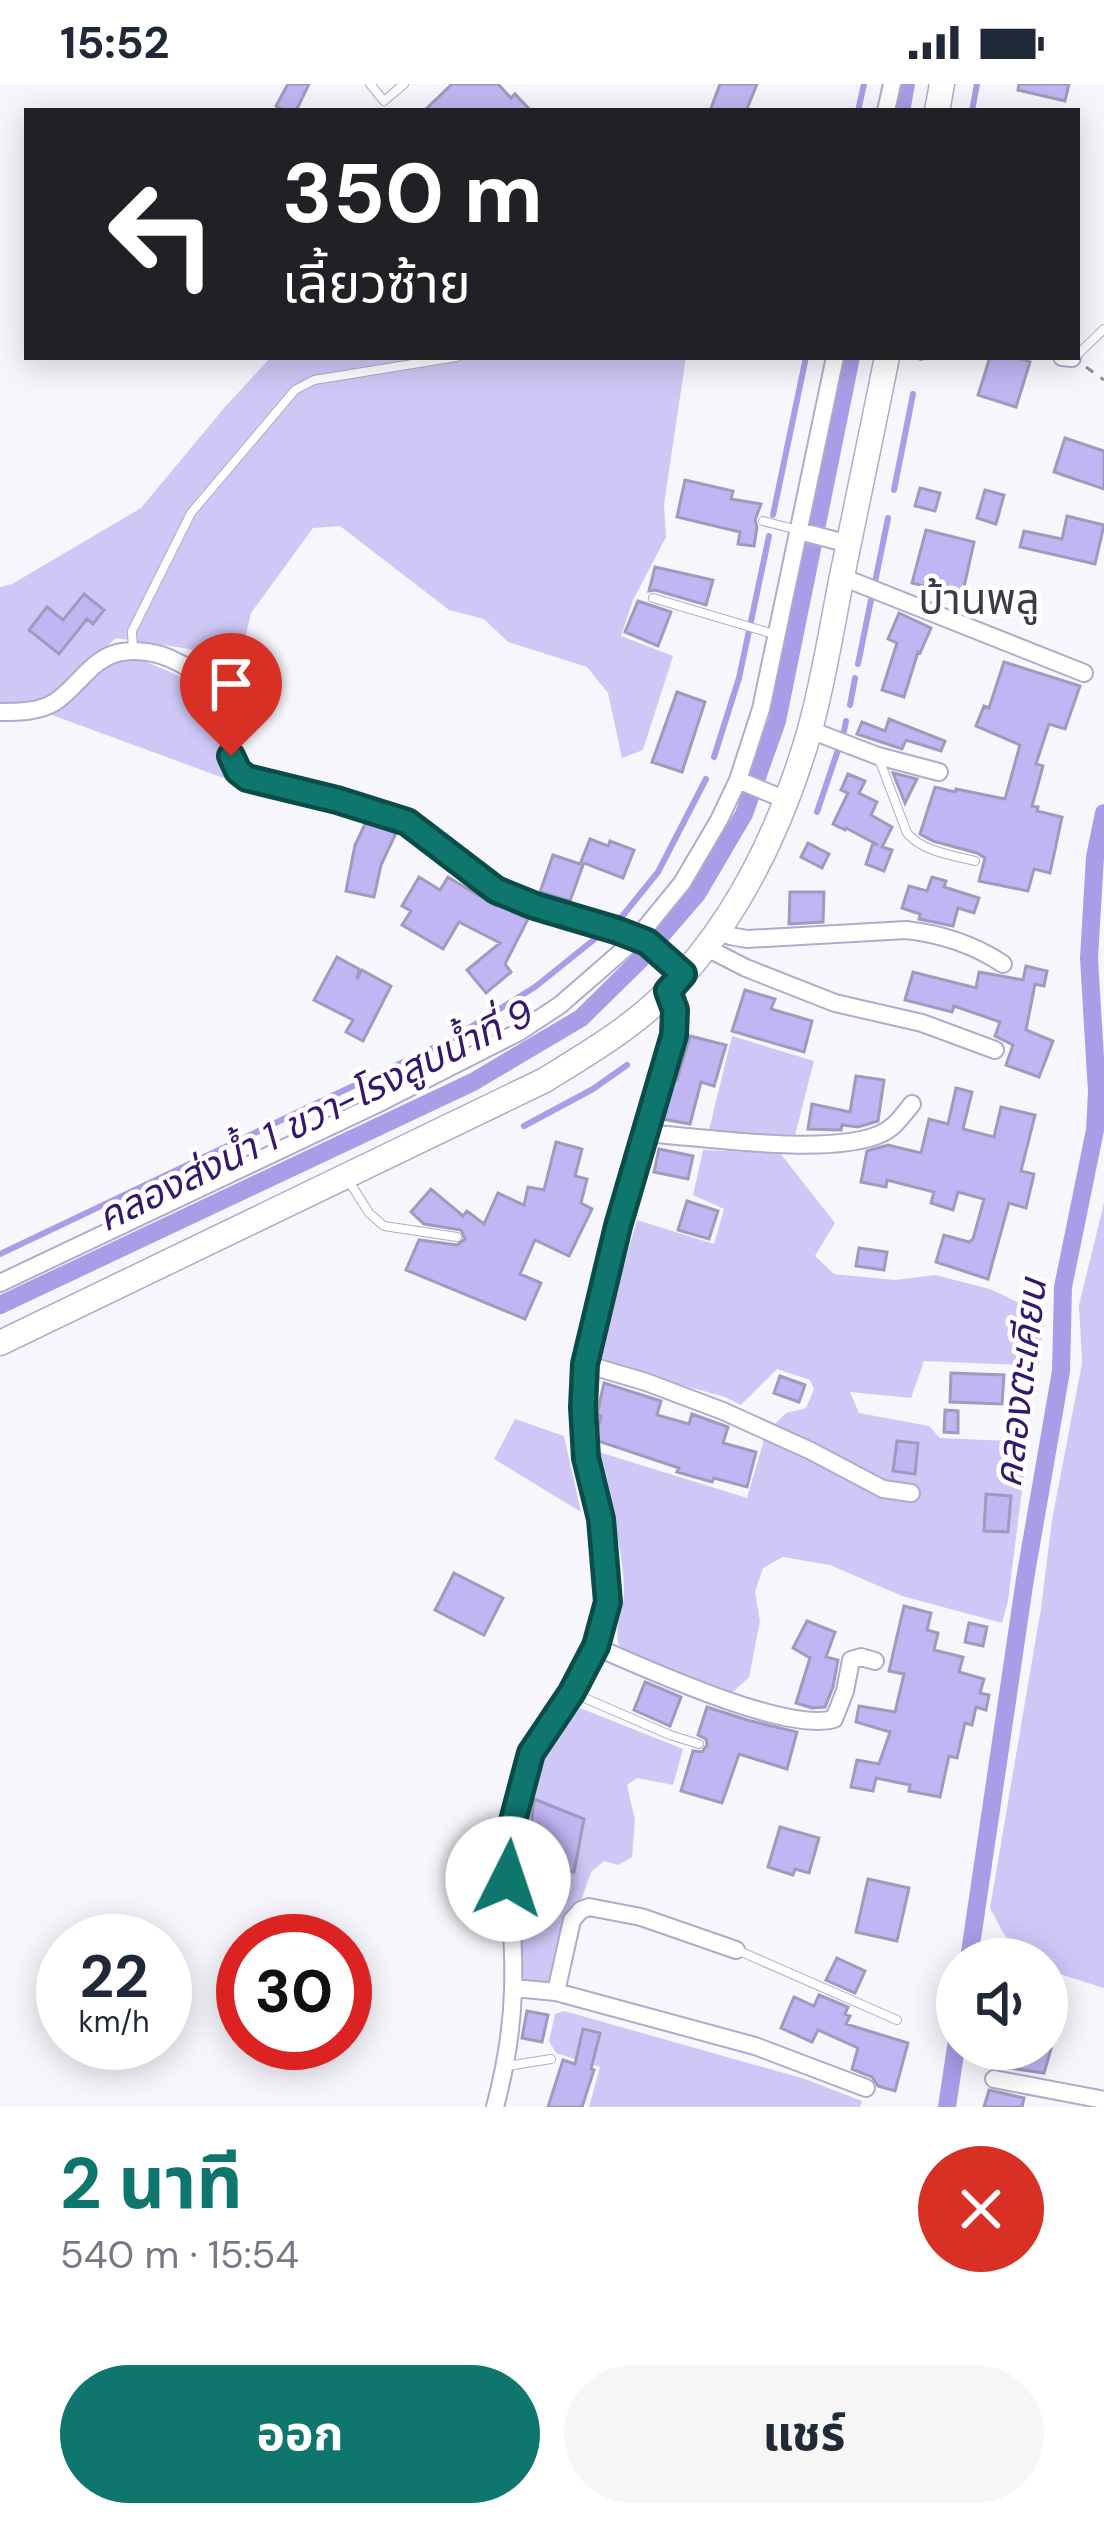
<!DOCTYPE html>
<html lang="th">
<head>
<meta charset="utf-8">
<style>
  :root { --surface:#fff; --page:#f6f6f7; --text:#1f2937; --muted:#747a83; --accent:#0f766e }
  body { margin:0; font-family:"DM Sans","Noto Sans Thai",sans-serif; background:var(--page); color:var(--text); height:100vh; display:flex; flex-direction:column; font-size:45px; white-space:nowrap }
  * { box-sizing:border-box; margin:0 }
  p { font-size:39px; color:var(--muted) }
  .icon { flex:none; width:66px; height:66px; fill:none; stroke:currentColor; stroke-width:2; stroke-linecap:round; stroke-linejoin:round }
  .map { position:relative; height:2023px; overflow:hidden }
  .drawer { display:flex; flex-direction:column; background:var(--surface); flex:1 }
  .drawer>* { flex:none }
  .hud { position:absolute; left:24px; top:24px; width:1056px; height:252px; border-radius:0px; box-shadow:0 6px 30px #0003; background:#202124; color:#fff; overflow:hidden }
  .buttons { position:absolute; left:936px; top:1854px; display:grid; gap:24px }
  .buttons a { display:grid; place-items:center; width:132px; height:132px; border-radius:50%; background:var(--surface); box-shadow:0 6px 30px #0003; font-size:60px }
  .speed { position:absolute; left:36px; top:1830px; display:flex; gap:24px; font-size:60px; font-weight:700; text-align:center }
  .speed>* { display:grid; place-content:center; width:156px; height:156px; border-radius:50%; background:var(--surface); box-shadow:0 6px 30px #0003; line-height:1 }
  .speed small { font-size:30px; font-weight:400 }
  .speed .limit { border:18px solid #d22; background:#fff; color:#111 }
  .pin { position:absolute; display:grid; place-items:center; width:102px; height:102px; color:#fff; margin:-123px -51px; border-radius:50% 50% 50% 0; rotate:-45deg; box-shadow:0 0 12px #0007 }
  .pin .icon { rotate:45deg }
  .me { position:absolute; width:132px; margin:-66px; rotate:4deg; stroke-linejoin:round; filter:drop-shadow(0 0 9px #0008) }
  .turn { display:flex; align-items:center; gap:42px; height:252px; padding:0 60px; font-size:54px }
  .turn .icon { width:156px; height:156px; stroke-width:2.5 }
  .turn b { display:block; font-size:84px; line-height:102px }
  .round { display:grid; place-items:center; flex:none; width:126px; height:126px; border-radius:63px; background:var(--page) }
  .head { display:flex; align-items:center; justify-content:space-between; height:204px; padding:0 60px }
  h1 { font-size:72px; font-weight:700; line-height:90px; color:var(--accent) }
  .cta { display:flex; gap:24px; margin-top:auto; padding:24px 60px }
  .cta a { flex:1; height:138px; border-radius:72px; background:var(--accent); color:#fff; font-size:48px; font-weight:700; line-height:138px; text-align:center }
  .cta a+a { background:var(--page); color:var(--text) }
  .status { display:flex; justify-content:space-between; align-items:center; height:84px; padding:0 60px; background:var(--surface); direction:ltr }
  .status svg { height:33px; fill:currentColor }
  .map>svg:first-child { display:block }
  .green { fill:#cfc8f7 }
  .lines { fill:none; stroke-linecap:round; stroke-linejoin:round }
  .stream { stroke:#ab9ce7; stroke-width:6 }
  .canal { stroke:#ab9ce7; stroke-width:18 }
  .building { fill:#c1b6f3; stroke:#a09abc; stroke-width:3 }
  .lane-casing { stroke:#b0aacc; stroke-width:10 }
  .street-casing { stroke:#b0aacc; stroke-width:20 }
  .secondary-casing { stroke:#b0aacc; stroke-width:27 }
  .path { stroke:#918f9a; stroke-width:3; stroke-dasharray:9 9; stroke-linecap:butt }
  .lane { stroke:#fff; stroke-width:8 }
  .street { stroke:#fff; stroke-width:16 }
  .secondary { stroke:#fff; stroke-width:24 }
  .route-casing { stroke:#0a4d48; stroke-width:30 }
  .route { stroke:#0f766e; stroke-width:21 }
  .labels { text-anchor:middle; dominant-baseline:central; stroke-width:9; stroke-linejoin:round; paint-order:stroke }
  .water-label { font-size:39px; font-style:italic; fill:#35176d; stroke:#fff }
  .quarter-label { font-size:42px; fill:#3d3a49; stroke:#fff }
</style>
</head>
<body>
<div class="status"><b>15:52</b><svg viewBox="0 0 49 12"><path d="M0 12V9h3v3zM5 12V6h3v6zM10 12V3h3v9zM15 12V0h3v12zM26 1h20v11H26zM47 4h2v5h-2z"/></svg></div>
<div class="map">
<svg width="1104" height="2023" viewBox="0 0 1104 2023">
  <rect width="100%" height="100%" fill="#f7f6fd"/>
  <path class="green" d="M271 273H686L664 420 666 453 633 516 621 552 673 572 643 666 622 674 608 609 587 583 508 558 484 535 449 526 340 442 313 444 251 529 236 595 190 565 116 554 50 614 19 622H0V503L12 500 141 424 224 324Z
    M142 576 191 597 209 618 229 696 52 631 111 578Z
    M732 952 814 977 794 1055 708 1050Z
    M703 1066 780 1069 835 1139 815 1172 834 1190 895 1196 935 1191 990 1205 1045 1231 1038 1282 924 1277 911 1314 850 1308 859 1329 929 1342 940 1354 1009 1357 1027 1366 1008 1517 1002 1539 902 1512 830 1481 783 1473 763 1484 755 1508 760 1537 749 1593 731 1610 696 1599 620 1564C612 1545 624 1529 624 1509 624 1461 606 1415 599 1368L747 1414 766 1349 786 1329 806 1324 814 1305 810 1296 777 1285 741 1321 725 1313 603 1279 599 1267 637 1136 714 1160 724 1125 693 1111Z
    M1104 1119V1904L1047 1886V1875C1011 1875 1006 1852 990 1824L1041 1524 1052 1436 1082 1279 1079 1221Z
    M515 1335 564 1352 581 1428 494 1375Z
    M580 1624 683 1665 673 1701 637 1694 627 1701 635 1736 632 1773 618 1781 604 1777 591 1788 551 1904 522 1897C519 1824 513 1738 546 1670 554 1654 569 1639 580 1624Z
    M564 1927 805 1995 862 2017 860 2023H589L600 1983 556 1969 549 1957 555 1930Z"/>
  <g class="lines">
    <path class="stream" d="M858 27 864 0
      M972 27 977 0
      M921 274V273
      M894 406 913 310
      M773 431 806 273
      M875 498 888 434
      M858 580 871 516
      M850 621 855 594
      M843 652 846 637
      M714 673 739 594 769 452
      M817 728 838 666
      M620 835 658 788 706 695
      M469 944 535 903 601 850
      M524 1042 593 1005 627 981
      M0 1170 454 954"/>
    <path class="canal" d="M901 27 906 0
      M0 1221 473 998 581 934 641 875 697 810 744 730 777 637 851 273
      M969 1875 1025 1495 1061 1287 1063 1203 1095 1046 1097 1008 1089 874 1095 773 1104 729
      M947 2023 957 1956"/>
  </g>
  <path class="building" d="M288 0H309L296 27H285L276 22Z
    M452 0H498L511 14 515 10 531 27H424Z
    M720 0H757L746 27H710Z
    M1019 0H1069L1065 17 1018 6Z
    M990 273H1015L1030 278 1016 323 978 311Z
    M1065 354 1104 367V405L1054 388Z
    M685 396 733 407 731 415 761 420 755 436 757 443 754 462 738 460 740 448 677 433Z
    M920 404 940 409 935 427 915 422Z
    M985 406 1004 411 996 440 977 434Z
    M1067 432 1104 441 1095 480 1020 463 1024 447 1062 455Z
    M926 446 974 458 962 512 912 499Z
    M655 483 713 496 706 521 655 506 649 507Z
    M84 510 104 526 93 540 87 535 59 570 29 546 47 523 63 536Z
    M638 517 671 528 658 562 625 548Z
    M899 529 931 544 920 569 918 568 904 613 882 606 897 559 888 555Z
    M1004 578 1080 602 1065 645 1049 640 1036 680 1043 682 1032 722 1038 723 1037 727 1062 733 1050 789 1034 785 1028 807 979 797 985 774 977 769 933 757 920 750 935 703 955 708 956 705 1005 715 1020 661 976 642 984 622 989 624Z
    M677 608 705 618 682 688 652 678Z
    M889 635 945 657 941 667 906 656 902 665 857 650 862 638 885 647Z
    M893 689 917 695 905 719Z
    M848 690 865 697 859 709 877 718 871 731 892 743 882 763 892 766 884 787 866 780 873 759 878 761 846 744 845 746 833 740 848 709 841 706Z
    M367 736 396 749 381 781 374 813 346 807 355 761Z
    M590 755 608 762 610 757 634 766 623 794 581 778Z
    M808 759 829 770 822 784 801 773Z
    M553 771 583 781 570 817 540 808Z
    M419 793 440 806 448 793 496 822 497 820 528 835 505 880 511 888 486 909 467 886 500 859 459 838 443 865 402 841 411 827 402 822Z
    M932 793 946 797 944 803 979 814 974 829 958 824 953 842 919 835 920 830 902 824 909 802 927 807Z
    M790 808H824L823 838 789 840Z
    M337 873 359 885 357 895 362 886 391 902 363 957 346 948 353 936 314 916Z
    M1026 882 1047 887 1044 902 1035 900 1026 946 1053 957 1039 993 1006 981 1013 961 995 952 1000 938 954 922 952 928 905 916 913 888 976 904 979 888 1023 896Z
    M745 906 775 915 771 925 812 937 804 968 732 947Z
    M690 952 726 961 714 1002 701 998 690 1040 662 1035 673 995 677 996Z
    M856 992 884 996 878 1037 858 1043 842 1041 841 1046 808 1045 812 1020 850 1028Z
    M956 1004 972 1008 963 1045 994 1053 1001 1023 1035 1031 1021 1087 1034 1090 1026 1124 1009 1119 988 1195 936 1178 944 1151 969 1158 973 1155 984 1115 958 1108 953 1126 931 1119 934 1108 887 1096 886 1103 861 1098 867 1067 888 1061 921 1069 929 1035 948 1040Z
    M556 1058 582 1065 575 1092 587 1095 581 1119 592 1125 569 1172 535 1156 520 1190 541 1199 525 1235 406 1186 419 1156 457 1161 465 1155 461 1146 424 1140 411 1128 431 1105 463 1132 467 1127 484 1140 498 1109 524 1121 528 1103 544 1106Z
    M659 1065 693 1072 688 1095 654 1088Z
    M687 1117 718 1127 709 1155 678 1146Z
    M859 1164 887 1168 884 1186 856 1182Z
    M951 1289 1004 1291 1002 1320 950 1318Z
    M780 1292 805 1301 799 1318 774 1309Z
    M604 1299 661 1317 657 1331 689 1340 692 1330 728 1343 723 1359 756 1368 747 1403 714 1394 712 1398 677 1388 679 1384 598 1357 597 1347 601 1332 597 1331Z
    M945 1326 958 1327V1349L944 1348Z
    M897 1357 918 1359 915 1390 893 1387Z
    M986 1410 1011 1412 1008 1448 984 1447Z
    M454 1489 503 1514 484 1551 435 1526Z
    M904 1522 931 1529 927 1546 938 1549 934 1566 963 1573 959 1588 984 1595 980 1609 989 1611 986 1626 976 1623 972 1641 965 1639 957 1674 949 1672 940 1713 909 1707 910 1701 876 1694 873 1707 851 1703 857 1676 879 1680 890 1648 856 1638 859 1622 895 1628 904 1590 889 1587Z
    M807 1537 835 1548 826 1573 838 1576 833 1603 825 1623 812 1624 796 1619 810 1574 793 1564Z
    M969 1539 987 1543 983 1562 965 1558Z
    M645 1598 681 1613 670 1642 634 1626Z
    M707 1623 747 1636 797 1648 787 1685 739 1670 722 1719 681 1707 693 1667 702 1668 707 1661 706 1655 698 1651Z
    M534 1715 584 1735 574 1788 527 1779Z
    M780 1743 819 1754 809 1789 795 1785 793 1791 768 1783Z
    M868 1795 909 1804 897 1857 856 1848Z
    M837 1874 865 1887 855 1909 826 1896Z
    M819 1911 848 1923 845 1930 850 1932 846 1940 908 1959 895 2007 878 2002 872 1993 852 1985 858 1964 818 1946 812 1958 781 1944 794 1913 814 1922Z
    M527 1927 548 1931 542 1958 522 1954Z
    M583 1945 600 1949 591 1985 594 1986 582 2023H548L563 1976 575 1980Z
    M1001 1965H1051L1044 1989 995 1982Z
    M989 2006 1024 2014 1022 2023H984Z"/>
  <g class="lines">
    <g class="lane-casing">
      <path id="lane" d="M370 0 384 17 404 0
        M1077 271 1104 245
        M763 437 798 446
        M653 514 777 551
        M133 566 132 547 191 429 295 306 314 296 456 273
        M879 675 907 749C923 768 952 771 975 777
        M347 1094 369 1129 384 1142 457 1153
        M573 1609 670 1651 699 1660
        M737 1866 897 1936
        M507 1982 551 1975"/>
    </g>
    <g class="street-casing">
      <path id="street" d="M886 27 892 0
        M1062 273 1072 274
        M799 447 849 460
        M842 493 1084 589
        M0 628C18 628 39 628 55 618 79 602 93 572 122 568 161 562 208 587 222 625 231 648 225 678 247 694 298 711 356 714 406 737 442 754 465 791 502 808 545 828 611 835 649 860 661 868 672 880 683 890
        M810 646 878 672 939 688
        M738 696 786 716
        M716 846 730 852 747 855 906 846C942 850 973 860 1003 880
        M705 863 746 884 835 919 922 939 995 966
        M644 1049C702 1053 826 1072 878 1051 894 1045 901 1033 912 1020
        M0 1199 375 1021 519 948 560 921 637 854 682 799 719 736 738 696 761 625 835 273
        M585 1280 646 1298 723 1327 811 1367 883 1405 911 1409
        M596 1563C645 1584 785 1649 834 1635L845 1607 851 1576 861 1573 875 1577
        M514 1904 556 1908 755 1962 866 2004
        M556 1908 572 1836 581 1826 589 1823 641 1833 736 1866
        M994 1995 1104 2016
        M495 2023C505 1985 512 1946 513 1906 516 1836 500 1779 519 1707 536 1639 600 1592 607 1520 614 1453 582 1389 583 1322 583 1273 597 1226 609 1179 628 1103 650 1027 673 951L675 926 668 907"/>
    </g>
    <g class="secondary-casing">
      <path id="secondary" d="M937 27 942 0
        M0 1259 545 996C588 969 635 942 670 905 738 835 782 741 809 649 823 600 831 548 841 497 856 423 872 348 887 273"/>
    </g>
    <path class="path" d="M1086 283 1104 296"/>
    <use href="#lane" class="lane"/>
    <use href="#street" class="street"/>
    <use href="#secondary" class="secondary"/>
  </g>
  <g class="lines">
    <g class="route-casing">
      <path id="route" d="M231 672 238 687 247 694 337 716 407 738 496 806 535 822 616 846 647 858 683 890 668 907 675 926 674 951 618 1142 585 1280 583 1323 586 1374 601 1435 608 1518 596 1562 572 1608 531 1669 510 1748 508 1795"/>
    </g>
    <use href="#route" class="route"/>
  </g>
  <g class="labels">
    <g class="water-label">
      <text transform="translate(315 1031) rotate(-26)">คลองส่งน้ำ 1 ขวา-โรงสูบน้ำที่ 9</text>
      <text transform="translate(1020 1299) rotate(-83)">คลองตะเคียน</text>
    </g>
    <g class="quarter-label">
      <text x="979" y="515">บ้านพลู</text>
    </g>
  </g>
</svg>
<div class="buttons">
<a><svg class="icon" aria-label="sound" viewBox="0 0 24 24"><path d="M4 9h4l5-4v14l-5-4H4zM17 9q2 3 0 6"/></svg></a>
</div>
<div class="speed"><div>22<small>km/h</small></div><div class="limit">30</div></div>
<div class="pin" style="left:231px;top:672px;background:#d93025"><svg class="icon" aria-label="arrive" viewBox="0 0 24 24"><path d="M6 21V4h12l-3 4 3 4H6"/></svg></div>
<svg class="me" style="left:508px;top:1795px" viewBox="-20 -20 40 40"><circle r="19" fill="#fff"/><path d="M0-13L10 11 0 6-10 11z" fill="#0f766e"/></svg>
<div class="hud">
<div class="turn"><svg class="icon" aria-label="left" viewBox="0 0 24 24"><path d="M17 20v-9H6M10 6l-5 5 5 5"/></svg><div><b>350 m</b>เลี้ยวซ้าย</div></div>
</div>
</div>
<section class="drawer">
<div class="head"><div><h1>2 นาที</h1><p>540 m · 15:54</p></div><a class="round" style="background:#d93025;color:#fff"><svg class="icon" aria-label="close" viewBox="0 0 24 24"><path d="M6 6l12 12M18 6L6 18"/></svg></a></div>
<div class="cta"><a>ออก</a><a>แชร์</a></div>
</section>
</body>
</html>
